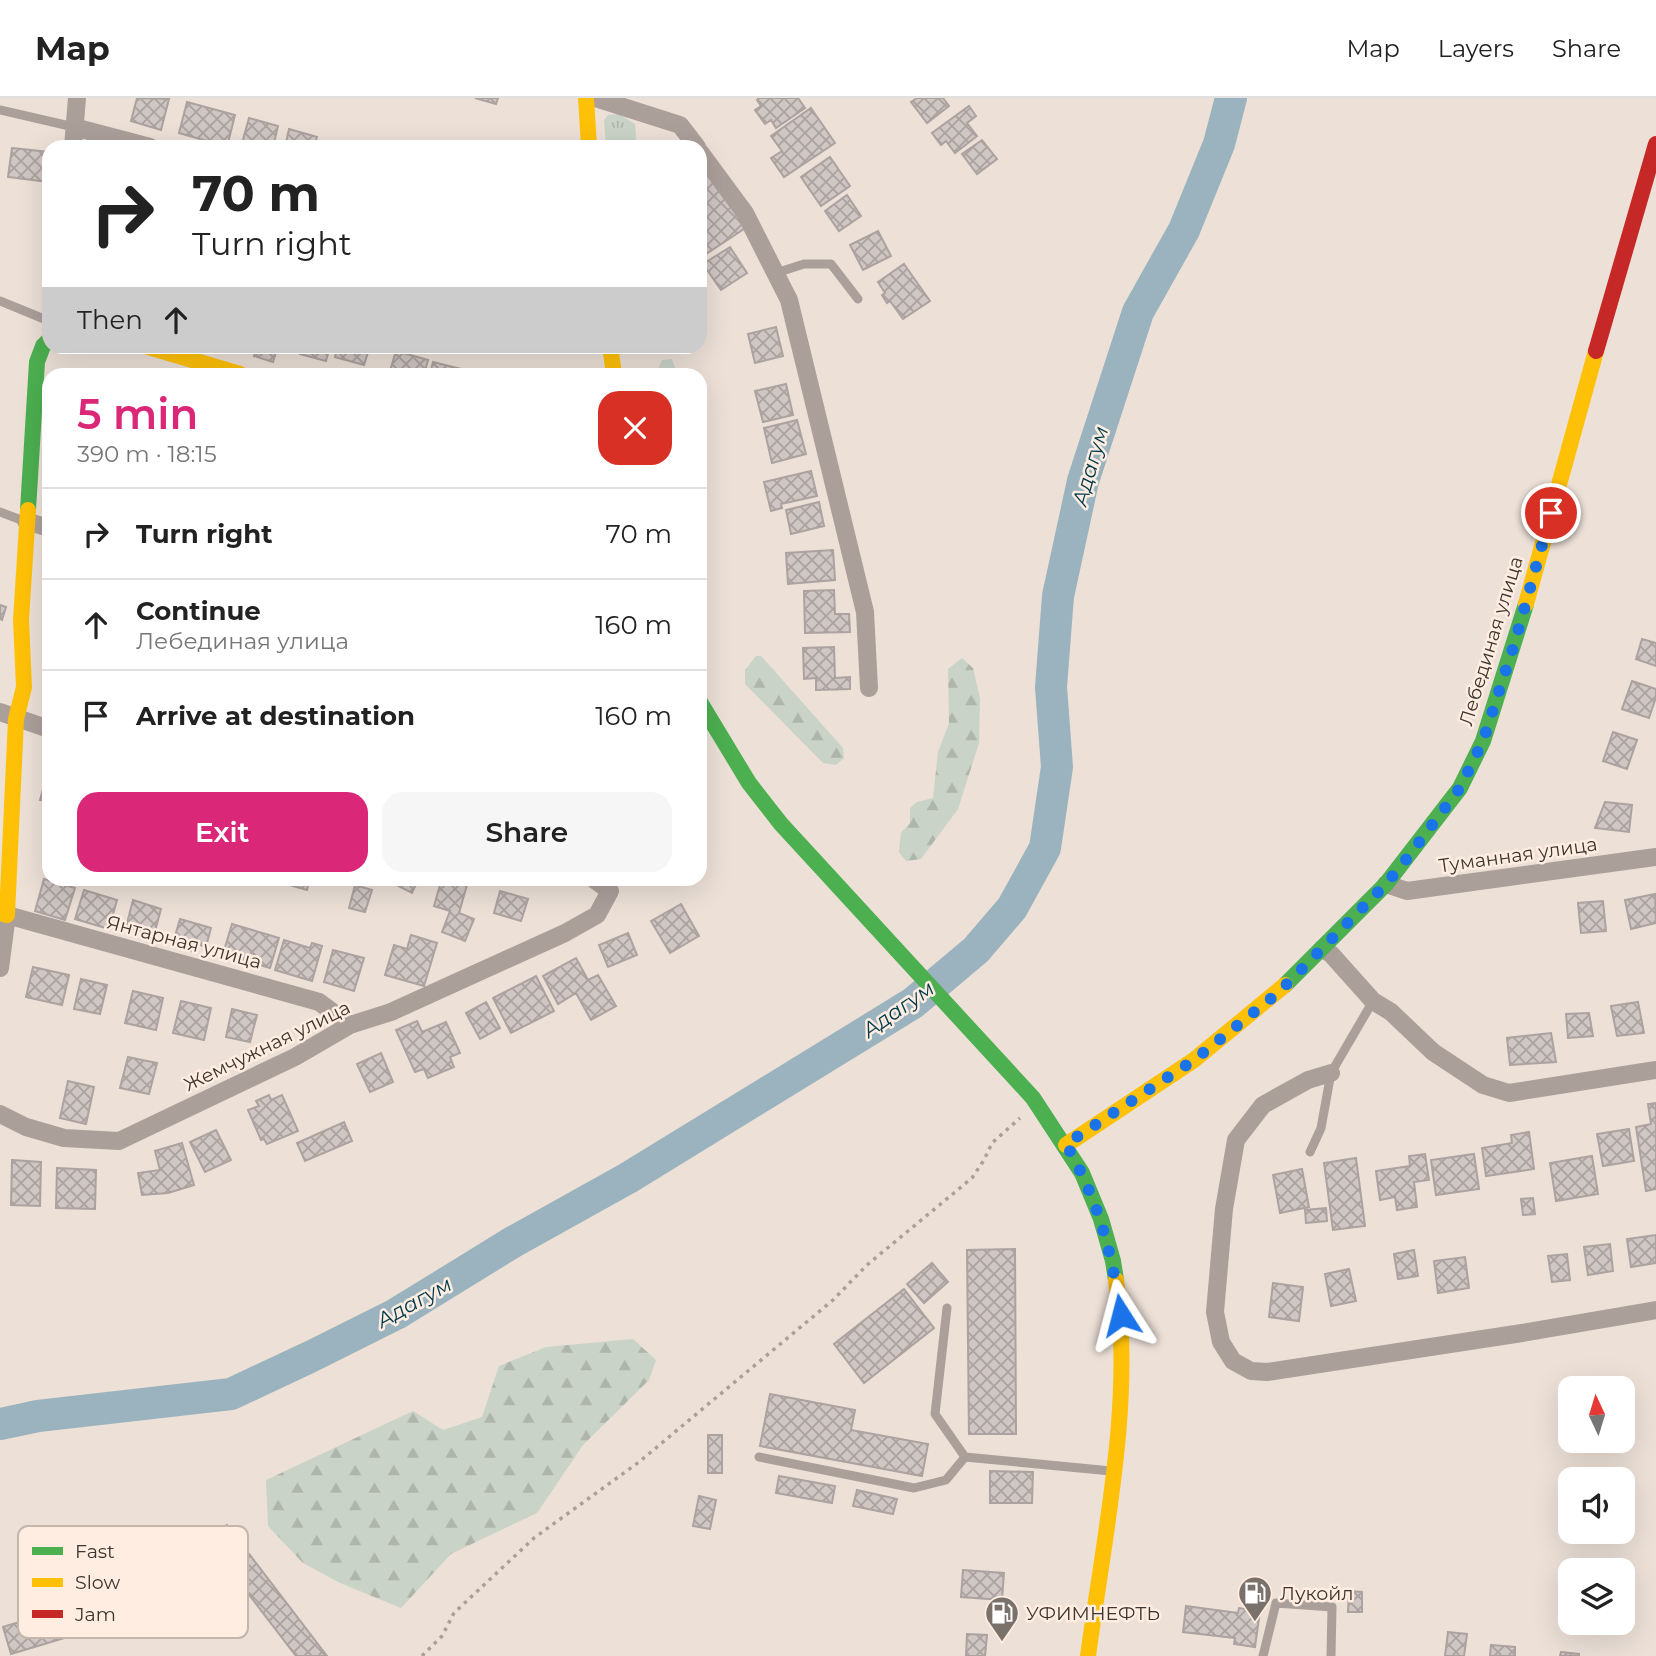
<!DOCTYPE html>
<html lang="en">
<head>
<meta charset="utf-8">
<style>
  :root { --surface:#fff; --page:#f6f6f6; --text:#222; --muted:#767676; --line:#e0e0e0; --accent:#db2777 }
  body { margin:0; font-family:Montserrat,sans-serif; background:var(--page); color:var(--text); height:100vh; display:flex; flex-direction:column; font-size:26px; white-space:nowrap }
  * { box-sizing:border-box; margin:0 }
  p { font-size:23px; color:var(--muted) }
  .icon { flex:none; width:38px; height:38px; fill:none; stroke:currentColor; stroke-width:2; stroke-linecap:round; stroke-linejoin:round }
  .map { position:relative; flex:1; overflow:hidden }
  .panel { position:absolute; left:42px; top:270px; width:665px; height:518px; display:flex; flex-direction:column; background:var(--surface); border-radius:21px; box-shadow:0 7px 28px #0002 }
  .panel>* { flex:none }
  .guide { position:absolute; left:42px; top:42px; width:665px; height:214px; border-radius:21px; box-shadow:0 7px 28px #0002; background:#fff; color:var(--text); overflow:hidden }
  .needle { width:46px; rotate:356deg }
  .fabs { position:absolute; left:1558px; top:1278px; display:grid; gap:14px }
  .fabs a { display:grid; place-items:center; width:77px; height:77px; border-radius:14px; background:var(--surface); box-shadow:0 7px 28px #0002; font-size:35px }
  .pin { position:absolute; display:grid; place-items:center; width:60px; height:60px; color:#fff; margin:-30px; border:4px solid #fff; border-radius:50%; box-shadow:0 2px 7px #0007 }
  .me { position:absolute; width:77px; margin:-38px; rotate:351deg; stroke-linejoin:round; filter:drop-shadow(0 0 5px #0008) }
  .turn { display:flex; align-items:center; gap:24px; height:147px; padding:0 35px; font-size:32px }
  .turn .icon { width:91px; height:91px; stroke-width:2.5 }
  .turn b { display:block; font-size:49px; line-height:60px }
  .then { display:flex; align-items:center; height:66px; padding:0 35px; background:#0003; gap:14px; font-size:26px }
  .round { display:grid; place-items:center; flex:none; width:74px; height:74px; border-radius:21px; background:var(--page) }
  .summary { display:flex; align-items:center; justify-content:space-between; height:119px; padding:0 35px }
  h1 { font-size:42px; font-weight:600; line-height:52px; color:var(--accent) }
  .primary-button { display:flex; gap:14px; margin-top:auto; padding:14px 35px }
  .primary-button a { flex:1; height:80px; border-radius:21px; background:var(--accent); color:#fff; font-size:28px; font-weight:600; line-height:80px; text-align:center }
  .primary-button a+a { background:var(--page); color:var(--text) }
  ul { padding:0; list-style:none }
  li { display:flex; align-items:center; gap:21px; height:91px; padding:0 35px; border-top:2px solid var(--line) }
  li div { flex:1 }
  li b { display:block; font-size:26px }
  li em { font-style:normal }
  header { display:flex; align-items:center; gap:42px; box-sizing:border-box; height:98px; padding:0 35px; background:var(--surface); border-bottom:2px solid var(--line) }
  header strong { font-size:33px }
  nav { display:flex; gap:38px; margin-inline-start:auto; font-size:24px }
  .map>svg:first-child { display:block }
  .grass { fill:url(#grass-tufts) }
  .forest { fill:url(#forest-firs) }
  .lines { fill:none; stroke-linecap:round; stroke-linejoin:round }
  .river { stroke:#9bb3be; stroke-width:32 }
  .building { fill:url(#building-cross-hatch); stroke:#aca29f; stroke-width:2 }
  .path { stroke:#ab9f9a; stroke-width:3.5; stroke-dasharray:3.5 5; stroke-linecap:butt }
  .lane { stroke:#ab9f9a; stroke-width:9 }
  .street { stroke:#ab9f9a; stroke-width:18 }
  .fast { stroke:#4caf50; stroke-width:16 }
  .slow { stroke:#ffc107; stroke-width:16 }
  .jam { stroke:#c62828; stroke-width:16 }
  .route { stroke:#1a73e8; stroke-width:12; stroke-dasharray:0 21.6 }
  .labels { text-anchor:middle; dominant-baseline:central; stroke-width:5; stroke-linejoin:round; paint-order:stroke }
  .street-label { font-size:19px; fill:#3d352f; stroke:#feede0 }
  .poi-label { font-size:19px; fill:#3d352f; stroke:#feede0; text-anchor:start }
  .water-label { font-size:21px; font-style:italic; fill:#003a4e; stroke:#feede0 }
  .key { fill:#feede0; stroke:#c4b6ab; stroke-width:2 }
  .key-label { font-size:19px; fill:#3d352f }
</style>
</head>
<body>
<header>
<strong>Map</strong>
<nav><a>Map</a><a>Layers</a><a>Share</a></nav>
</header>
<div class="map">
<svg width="1656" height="1558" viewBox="0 0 1656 1558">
  <defs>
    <pattern id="grass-tufts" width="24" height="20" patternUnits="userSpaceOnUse" patternTransform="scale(1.75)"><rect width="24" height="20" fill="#cad3c8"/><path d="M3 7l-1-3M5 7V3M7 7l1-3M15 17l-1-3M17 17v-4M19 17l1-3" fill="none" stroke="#aeb6ac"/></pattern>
    <pattern id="forest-firs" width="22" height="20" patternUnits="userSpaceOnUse" patternTransform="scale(1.75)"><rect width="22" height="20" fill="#cad3c8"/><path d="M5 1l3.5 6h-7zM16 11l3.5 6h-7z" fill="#aeb6ac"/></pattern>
    <pattern id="building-cross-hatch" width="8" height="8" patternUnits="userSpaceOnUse" patternTransform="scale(1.75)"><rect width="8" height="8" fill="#d0c6c3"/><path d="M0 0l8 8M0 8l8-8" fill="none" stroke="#aaa29f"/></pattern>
  </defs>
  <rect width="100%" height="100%" fill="#ece0d7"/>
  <path class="grass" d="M619 16 635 26 637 49H606L604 22 608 17Z"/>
  <path class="forest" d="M672 261 677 276H656L662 262Z
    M756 558H761L843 650 844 660 836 667 823 665 745 586V572Z
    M962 560 973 570 980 600 979 645 958 711 921 761 906 763 899 754 901 735 910 725V710L917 704 933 700 938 654 949 625 948 571Z
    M633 1241 656 1262 649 1282 583 1347 537 1415 451 1456 401 1510 340 1485 303 1465 268 1428 266 1382 413 1313 443 1332 482 1319 499 1268 546 1249Z"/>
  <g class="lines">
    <path class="river" d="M0 1326 38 1318 231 1296 312 1258 396 1216 513 1144 628 1080 913 905 976 852 1012 810 1045 750 1057 669 1051 589 1058 498 1083 383 1138 214 1184 132 1219 46 1231 0"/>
  </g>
  <path class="building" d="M137 0 169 1 161 32 131 23Z
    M475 0H498L496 6Z
    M759 0H798L805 10 776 30 771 22 765 26 755 12 761 8 757 2Z
    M917 0H943L949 8 927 25 911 4Z
    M187 4 235 17 227 49H212L214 45 179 35Z
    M969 8 976 18 967 25 977 38 955 55 946 43 941 47 932 35Z
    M811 10 835 45 784 79 771 60 782 53 771 38Z
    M249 20 278 28 273 49H241Z
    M289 31 317 39 314 49H285Z
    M982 42 997 61 977 76 962 56Z
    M12 50 49 54V84L8 79Z
    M700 59 750 127 700 160Z
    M830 59 850 88 821 108 801 79Z
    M847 97 861 118 839 133 825 113Z
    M878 133 891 158 863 172 850 147Z
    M730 149 747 175 721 192 703 166Z
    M904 166 930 203 903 221 890 203 887 205 882 197 885 195 878 184Z
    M776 229 783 258 755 265 748 236Z
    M257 248H278L273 264 254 258Z
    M302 248H330L326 263 300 256Z
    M338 248H370L364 267 335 259Z
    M396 253 428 262 424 276H389Z
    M433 264 473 274 472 276H430Z
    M75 272 93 276H74Z
    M786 286 793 317 763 324 755 293Z
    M797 322 806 356 772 365 764 330Z
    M811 373 817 398 781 406 782 410 771 413 764 384Z
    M819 404 824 428 791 436 786 412Z
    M833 452 835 482 788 486 786 455Z
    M834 492 835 516H849L850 534 805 535 804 493Z
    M0 507 6 509 2 522 0 521Z
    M1642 541 1656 545V568L1636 561Z
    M834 549 835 580 850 579V591L816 592V580L804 581 803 550Z
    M1632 583 1656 591V599L1649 620 1622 611Z
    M1613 634 1637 642 1627 671 1603 663Z
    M49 670V704L40 702Z
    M1605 704 1632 707 1629 734 1595 730Z
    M280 780H310L307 792 279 784Z
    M383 780H419L412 795Z
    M442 780H469L459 815 474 821 465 843 442 834 450 813 434 808Z
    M44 781 75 790 65 822 35 813Z
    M355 787 372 792 365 814 349 810Z
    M84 792 117 802 109 831 75 821Z
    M500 793 528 801 521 823 494 815Z
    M1655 796 1656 825 1631 831 1625 802Z
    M133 802 161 811 154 837 126 829Z
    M1603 803 1606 833 1581 835 1578 805Z
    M681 806 699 838 670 855 651 823Z
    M180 821 211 830 206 849 197 846 195 854 172 848Z
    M232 826 279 840 270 870 223 856Z
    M628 835 637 857 608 869 599 847Z
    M411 837 437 845 424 888 385 877 394 847 407 851Z
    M284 842 310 850 312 845 322 848 312 883 275 872Z
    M333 852 364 860 354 893 324 884Z
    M576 860 588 882 598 877 616 908 591 922 576 895 558 906 543 878Z
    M33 869 69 877 62 907 26 899Z
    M536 878 554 913 511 935 493 900Z
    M81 881 107 887 100 916 74 911Z
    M133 893 163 900 156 932 125 925Z
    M181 903 211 910 204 942 173 935Z
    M486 904 500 930 480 941 466 915Z
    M1638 904 1644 935 1617 938 1611 908Z
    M232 911 257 917 250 944 226 939Z
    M1589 915 1593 938 1568 940 1566 916Z
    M417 923 422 934 446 924 460 955 450 959 454 969 428 980 424 971 415 974 396 932Z
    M1551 935 1556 964 1510 967 1507 940Z
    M381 955 393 984 370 994 357 966Z
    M128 959 157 965 149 996 120 990Z
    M68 983 94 989 86 1026 60 1020Z
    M269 997 271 1002 282 997 298 1033 267 1046 264 1041 261 1042 248 1012 259 1008 256 1003Z
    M1656 1005V1091L1646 1093 1636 1029 1651 1026 1648 1006Z
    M344 1024 352 1043 305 1063 297 1045Z
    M1629 1031 1634 1063 1603 1068 1597 1036Z
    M216 1032 231 1062 205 1074 190 1044Z
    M1529 1034 1534 1071 1486 1078 1482 1050 1512 1045 1511 1037Z
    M182 1045 194 1087 168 1095 142 1097 138 1075 160 1072 155 1053Z
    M1425 1056 1429 1082 1414 1084 1417 1109 1397 1112 1395 1099 1380 1102 1376 1073 1410 1068 1409 1058Z
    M1474 1056 1479 1091 1436 1097 1431 1062Z
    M1592 1058 1598 1096 1556 1103 1550 1065Z
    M1356 1060 1365 1128 1333 1132 1324 1065Z
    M12 1062 41 1064 40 1108 11 1107Z
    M57 1070 96 1072 95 1111 56 1110Z
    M1302 1071 1309 1109 1280 1115 1273 1077Z
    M1533 1100 1535 1116 1523 1117 1521 1101Z
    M1326 1110 1327 1123 1306 1125 1305 1112Z
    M1656 1137V1165L1631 1169 1627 1141Z
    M1610 1146 1613 1173 1588 1177 1584 1149Z
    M1015 1151 1016 1336H969L967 1152Z
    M1414 1152 1418 1178 1398 1181 1394 1156Z
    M1567 1156 1570 1182 1552 1184 1548 1158Z
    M1465 1159 1469 1190 1438 1195 1434 1163Z
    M932 1165 948 1184 924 1205 907 1186Z
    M1349 1171 1356 1203 1331 1208 1325 1176Z
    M1273 1185 1303 1189 1299 1223 1269 1219Z
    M904 1191 934 1230 864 1285 834 1246Z
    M770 1296 855 1312 851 1332 928 1346 922 1378 760 1348Z
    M708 1337H722V1375H708Z
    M990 1373 1033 1374 1032 1405H990Z
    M779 1378 835 1388 832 1405 776 1395Z
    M857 1392 897 1401 893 1416 853 1408Z
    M699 1398 716 1402 710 1431 693 1428Z
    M227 1427 327 1558H296L207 1442Z
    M963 1472 1004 1475 1002 1502 961 1499Z
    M159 1482 168 1509 11 1556 3 1529Z
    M1349 1493 1362 1494V1514H1348Z
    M1186 1508 1238 1515 1239 1510 1260 1513 1255 1549 1234 1546 1235 1540 1183 1534Z
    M1448 1534 1467 1536 1464 1558H1445Z
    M967 1536 987 1537 985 1558H966Z
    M1491 1547 1515 1549V1558H1490Z
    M1561 1554 1579 1556V1558H1560Z"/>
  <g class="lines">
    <path class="path" d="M422 1558 442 1538 454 1515 534 1440 639 1364 833 1202 867 1167 972 1080 984 1062 992 1045 1020 1020"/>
    <path class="lane" d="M0 12 74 29
      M776 175 804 166H831L858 201
      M0 203 49 223
      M0 414 24 423
      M1310 1054 1321 1030 1331 975 1373 903
      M947 1210 935 1316 965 1359 1111 1373
      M759 1359 914 1390 946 1382 965 1359
      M1263 1558 1276 1505 1332 1509 1331 1558"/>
    <path class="street" d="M595 0 680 27 697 49
      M74 29 150 49
      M73 49 77 0
      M700 54 745 115 789 202 865 514 869 590
      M26 423 49 430
      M0 614 49 631
      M1386 786 1407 793 1656 759
      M1322 851 1331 856 1373 903 1391 914 1433 954 1483 987 1509 995 1656 972
      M0 870 7 817 319 904 350 927
      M1331 975 1308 982 1263 1007 1236 1042 1224 1111 1215 1214 1221 1244 1233 1263 1251 1273 1267 1274 1522 1235 1656 1212
      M0 1016 26 1029 64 1040 119 1043 295 959 350 927 391 914 565 835 597 817 610 793 592 780"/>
    <path class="fast" d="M28 412 37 264 43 248 49 242
      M700 604 749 685 781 726 1033 1000 1082 1075 1101 1121 1113 1163 1116 1182
      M1285 887 1386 786 1460 690 1483 643 1526 506"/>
    <path class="slow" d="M586 0 589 49
      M145 248 240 276
      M610 248 614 276
      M1526 506 1596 253
      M0 815 7 817 16 621 24 589 21 522 28 412
      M1066 1047 1194 962 1285 887
      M1088 1558C1104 1438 1134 1302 1116 1182"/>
    <path class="jam" d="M1596 253 1656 46"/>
  </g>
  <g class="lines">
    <path class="route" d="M1121 1217C1111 1152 1099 1104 1066 1046L1194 962 1278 895 1386 786 1405 763 1460 690 1483 643 1515 544 1551 415"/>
  </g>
  <defs>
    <g id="fuel-pin" transform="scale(1.75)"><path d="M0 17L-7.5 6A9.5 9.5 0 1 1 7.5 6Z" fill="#7a716a" stroke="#feede0"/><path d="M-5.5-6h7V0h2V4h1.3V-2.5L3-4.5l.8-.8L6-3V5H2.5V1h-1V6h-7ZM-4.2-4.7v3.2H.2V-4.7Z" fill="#fff"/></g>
  </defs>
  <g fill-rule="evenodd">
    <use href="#fuel-pin" x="1255" y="1495"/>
    <use href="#fuel-pin" x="1002" y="1515"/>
  </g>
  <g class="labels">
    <g class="street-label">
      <text transform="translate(1491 543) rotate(-73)">Лебединая улица</text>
      <text transform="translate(1518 757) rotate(-8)">Туманная улица</text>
      <text transform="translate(184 844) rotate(15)">Янтарная улица</text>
      <text transform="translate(267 948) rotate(-26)">Жемчужная улица</text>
    </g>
    <g class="poi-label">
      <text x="1280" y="1495">Лукойл</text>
      <text x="1026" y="1515">УФИМНЕФТЬ</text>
    </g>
    <g class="water-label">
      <text transform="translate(1090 368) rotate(-74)">Адагум</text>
      <text transform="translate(898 911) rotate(-35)">Адагум</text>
      <text transform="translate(414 1204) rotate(-29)">Адагум</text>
    </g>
  </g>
  <rect x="18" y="1428" width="230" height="112" rx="10" class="key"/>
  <rect x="32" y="1449" width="31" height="8" fill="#4caf50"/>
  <rect x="32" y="1480" width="31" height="9" fill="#ffc107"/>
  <rect x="32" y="1512" width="31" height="8" fill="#c62828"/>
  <g class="key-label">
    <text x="75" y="1460">Fast</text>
    <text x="75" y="1491">Slow</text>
    <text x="75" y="1523">Jam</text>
  </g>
</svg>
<div class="fabs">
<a><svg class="needle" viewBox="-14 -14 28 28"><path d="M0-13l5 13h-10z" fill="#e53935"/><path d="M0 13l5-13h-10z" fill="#767676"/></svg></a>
<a><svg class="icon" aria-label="sound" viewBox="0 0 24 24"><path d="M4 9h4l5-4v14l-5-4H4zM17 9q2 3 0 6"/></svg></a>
<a><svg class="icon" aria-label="layers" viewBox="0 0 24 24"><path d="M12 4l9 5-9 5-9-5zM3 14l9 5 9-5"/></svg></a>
</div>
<div class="pin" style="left:1551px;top:415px;background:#d93025"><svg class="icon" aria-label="arrive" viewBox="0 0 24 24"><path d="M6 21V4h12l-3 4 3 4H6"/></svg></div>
<svg class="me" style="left:1121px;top:1217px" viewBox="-20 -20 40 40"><path d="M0-17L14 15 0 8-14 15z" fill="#1a73e8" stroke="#fff" stroke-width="4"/></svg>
<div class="guide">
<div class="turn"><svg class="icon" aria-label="right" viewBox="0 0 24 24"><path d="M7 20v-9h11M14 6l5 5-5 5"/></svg><div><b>70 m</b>Turn right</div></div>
<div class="then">Then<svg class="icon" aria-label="ahead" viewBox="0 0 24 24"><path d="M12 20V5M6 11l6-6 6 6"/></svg></div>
</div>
<section class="panel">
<div class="summary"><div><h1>5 min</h1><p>390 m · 18:15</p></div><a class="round" style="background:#d93025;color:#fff"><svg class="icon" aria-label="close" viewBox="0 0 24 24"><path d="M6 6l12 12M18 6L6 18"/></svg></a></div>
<ul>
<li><svg class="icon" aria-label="right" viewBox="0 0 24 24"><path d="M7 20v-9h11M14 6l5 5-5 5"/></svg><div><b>Turn right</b></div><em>70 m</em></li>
<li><svg class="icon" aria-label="ahead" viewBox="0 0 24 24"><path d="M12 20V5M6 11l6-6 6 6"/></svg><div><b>Continue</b><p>Лебединая улица</p></div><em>160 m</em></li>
<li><svg class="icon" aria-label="arrive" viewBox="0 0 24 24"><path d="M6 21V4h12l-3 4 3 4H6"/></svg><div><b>Arrive at destination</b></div><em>160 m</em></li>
</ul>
<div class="primary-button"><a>Exit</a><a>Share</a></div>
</section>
</div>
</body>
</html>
